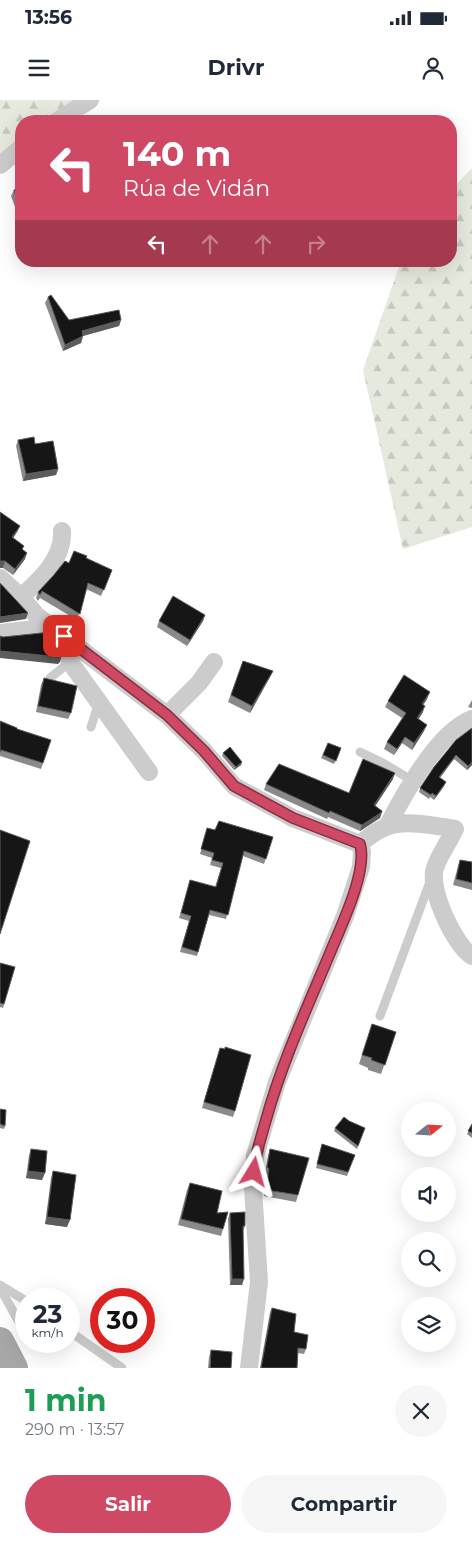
<!DOCTYPE html>
<html lang="es">
<head>
<meta charset="utf-8">
<style>
  :root { --surface:#fff; --page:#f6f6f7; --text:#1f2937; --muted:#747a83; --accent:#cf4864 }
  body { margin:0; font-family:Montserrat,sans-serif; background:var(--page); color:var(--text); height:100vh; display:flex; flex-direction:column; font-size:19px; white-space:nowrap }
  * { box-sizing:border-box; margin:0 }
  p { font-size:16px; color:var(--muted) }
  .icon { flex:none; width:28px; height:28px; fill:none; stroke:currentColor; stroke-width:2; stroke-linecap:round; stroke-linejoin:round }
  .map { position:relative; height:1268px; overflow:hidden }
  .panel { display:flex; flex-direction:column; background:var(--surface); flex:1 }
  .panel>* { flex:none }
  .banner { position:absolute; left:15px; top:15px; width:442px; height:152px; border-radius:20px; box-shadow:0 5px 20px #0002; background:#cf4864; color:#fff; overflow:hidden }
  .needle { width:32px; rotate:72deg }
  .buttons { position:absolute; left:401px; top:1002px; display:grid; gap:10px }
  .buttons a { display:grid; place-items:center; width:55px; height:55px; border-radius:50%; background:var(--surface); box-shadow:0 5px 20px #0002; font-size:25px }
  .speed { position:absolute; left:15px; top:1188px; display:flex; gap:10px; font-size:25px; font-weight:700; text-align:center }
  .speed>* { display:grid; place-content:center; width:65px; height:65px; border-radius:50%; background:var(--surface); box-shadow:0 5px 20px #0002; line-height:1 }
  .speed small { font-size:12px; font-weight:400 }
  .speed .limit { border:8px solid #d22; background:#fff; color:#111 }
  .pin { position:absolute; display:grid; place-items:center; width:42px; height:42px; color:#fff; margin:-21px; border-radius:10px; box-shadow:0 2px 8px #0006 }
  .me { position:absolute; width:55px; margin:-28px; rotate:8deg; stroke-linejoin:round; filter:drop-shadow(0 0 4px #0008) }
  .turn { display:flex; align-items:center; gap:18px; height:105px; padding:0 25px; font-size:22px }
  .turn .icon { width:65px; height:65px; stroke-width:2.5 }
  .turn b { display:block; font-size:35px; line-height:42px }
  .lanes { display:flex; align-items:center; height:48px; padding:0 25px; background:#0003; justify-content:center; gap:25px; direction:ltr }
  .lanes .off { opacity:.35 }
  .round { display:grid; place-items:center; flex:none; width:52px; height:52px; border-radius:26px; background:var(--page) }
  .overview { display:flex; align-items:center; justify-content:space-between; height:85px; padding:0 25px }
  h1 { font-size:30px; font-weight:700; line-height:38px; color:#1e9e55 }
  .button { display:flex; gap:10px; margin-top:auto; padding:10px 25px }
  .button a { flex:1; height:58px; border-radius:30px; background:var(--accent); color:#fff; font-size:20px; font-weight:700; line-height:58px; text-align:center }
  .button a+a { background:var(--page); color:var(--text) }
  .status { display:flex; justify-content:space-between; align-items:center; height:35px; padding:0 25px; background:var(--surface); direction:ltr }
  .status svg { height:14px; fill:currentColor }
  header { display:flex; justify-content:space-between; align-items:center; height:65px; padding:0 25px; background:var(--surface); font-size:22px; font-weight:700 }
  .map>svg:first-child { display:block }
  .forest { fill:url(#forest-firs) }
  .lines { fill:none; stroke-linecap:round; stroke-linejoin:round }
  .lane { stroke:#ccc; stroke-width:9 }
  .street { stroke:#ccc; stroke-width:18 }
  .primary { stroke:#a7a7a7; stroke-width:28 }
  .wall { fill:#8a8a8a }
  .shaded-wall { fill:#5c5c5c }
  .building { fill:#161616; stroke:#5c5c5c }
  .route-casing { stroke:#872f41; stroke-width:12 }
  .route { stroke:#cf4864; stroke-width:9 }
</style>
</head>
<body>
<div class="status"><b>13:56</b><svg viewBox="0 0 49 12"><path d="M0 12V9h3v3zM5 12V6h3v6zM10 12V3h3v9zM15 12V0h3v12zM26 1h20v11H26zM47 4h2v5h-2z"/></svg></div>
<header><svg class="icon" aria-label="menu" viewBox="0 0 24 24"><path d="M4 6h16M4 12h16M4 18h16"/></svg>Drivr<svg class="icon" aria-label="person" viewBox="0 0 24 24"><circle cx="12" cy="8" r="4"/><path d="M4 21q1-7 8-7t8 7"/></svg></header>
<div class="map">
<svg width="472" height="1268" viewBox="0 0 472 1268">
  <defs>
    <pattern id="forest-firs" width="22" height="20" patternUnits="userSpaceOnUse" patternTransform="scale(1.25)"><rect width="22" height="20" fill="#e6eade"/><path d="M5 1l3.5 6h-7zM16 11l3.5 6h-7z" fill="#c6c9bf"/></pattern>
  </defs>
  <rect width="100%" height="100%" fill="#fff"/>
  <path class="forest" d="M0 0H76L47 21H21V40L0 55Z
    M472 68V427L403 449 363 270 401 161H451V90Z"/>
  <g class="lines">
    <path class="lane" d="M50 578 70 562
      M91 627 99 602
      M360 652 383 663 413 681
      M380 916 431 779
      M0 1185 26 1201
      M0 1188 20 1224 26 1225
      M69 1231 122 1268"/>
    <path class="street" d="M57 21 90 0
      M0 65 21 48
      M0 478 21 497 37 516 167 615 204 651 234 686 293 718 360 744
      M21 497C40 480 64 458 62 431
      M0 533 52 527
      M75 544 70 562 149 672
      M167 615 199 583 214 562
      M388 725C404 694 439 631 472 619
      M360 744C368 737 376 731 386 727 404 719 436 726 455 729 449 742 439 755 435 768 428 788 454 845 472 856
      M249 1268 259 1182 253 1088 255 1056 277 982 345 816 361 767 362 752 360 744"/>
    <path class="primary" d="M0 1241 14 1268"/>
  </g>
  <path class="wall" d="M21 87V123L11 96 14 90Z
    M48 197 69 220H121L119 226 83 236 81 243 63 251 45 203Z
    M18 340 35 344 58 369 56 375 23 381 16 346Z
    M0 412 20 426 17 432 13 438 23 450 25 459 13 475 3 468H0Z
    M86 458 112 470 101 496 86 489 77 520 40 498 38 501 36 498 38 492 69 463Z
    M205 515 203 521 187 546 157 527 159 521Z
    M243 561 273 571 270 577 250 613 228 602Z
    M44 578 71 613 68 619 36 612 41 585Z
    M427 599 423 605V612L418 619 424 631 412 650 402 643 394 655 384 649 387 642 402 618 385 607 388 601Z
    M472 600V608L468 607Z
    M0 621 17 629 51 640 41 669 0 656Z
    M472 628V665L467 670 454 659 440 678 446 682 444 686 434 700 430 697 429 699 419 692 420 688Z
    M328 643 341 648 334 664 321 658Z
    M223 653 242 662 241 665 234 670 222 656Z
    M393 679 375 706 382 711 380 718 360 731 328 717 327 719 264 690 266 684 349 693Z
    M207 728 215 730 273 737 264 764 243 756 226 819 209 815 197 856 180 852 189 821 179 818 190 780 215 787 221 768 210 765 212 758 200 754Z
    M460 760 472 762V790L453 785 458 766Z
    M0 863 15 867 3 908 0 907Z
    M372 924 396 932 381 974 368 970V968L359 964Z
    M220 948 235 1011 233 1017 202 1008Z
    M0 1009 5 1026 4 1029 0 1028Z
    M349 1021 365 1028 357 1049 334 1031 335 1028Z
    M472 1024V1038L467 1034Z
    M322 1044 355 1055 347 1076 316 1068Z
    M31 1049 42 1080 26 1078 29 1055Z
    M270 1049 298 1095 296 1102 264 1096 267 1075 265 1073 268 1056Z
    M53 1071 67 1127 45 1124 51 1078Z
    M190 1083 217 1113 223 1129 221 1136 178 1125 187 1090Z
    M230 1113 245 1126 243 1131 242 1185H230L228 1119Z
    M272 1208 294 1232 306 1249 304 1254 298 1253 297 1268H260L270 1212Z
    M211 1250 231 1268H208L209 1257Z"/>
  <path class="shaded-wall" d="M121 220 119 226 79 237 82 231Z
    M83 236 81 243 63 251 65 245Z
    M58 369 56 375 23 381 26 374Z
    M20 426 17 432 10 443 12 437Z
    M27 453 25 459 13 475 15 469Z
    M0 461H5L3 468H0Z
    M28 513 26 519 0 523V517Z
    M205 515 203 521 187 546 190 540Z
    M0 551 62 556 60 562 58 564 0 558Z
    M273 571 270 577 250 613 252 606Z
    M430 592 427 599 420 610 422 604Z
    M425 606 423 612 415 625 417 618Z
    M427 625 424 631 412 650 414 643Z
    M405 637 402 643 394 655 397 649Z
    M456 655 454 659 437 681 439 677Z
    M242 662 241 665 234 670 236 667Z
    M472 662V665L467 670 468 666Z
    M395 673 393 679 372 711 374 705Z
    M446 682 444 686 434 700 436 696Z
    M382 712 380 718 360 731 362 725Z
    M28 1071 45 1073 42 1080 26 1078Z
    M47 1117 70 1120 67 1127 45 1124Z
    M232 1179H244L242 1185H230Z"/>
  <path class="building" d="M21 87V110L14 90Z
    M51 195 69 220 119 210 121 220 82 231 83 236 65 245 48 197Z
    M34 337 35 344 53 341 58 369 26 374 18 340Z
    M0 412 20 426 12 437 24 446 22 449 27 453 15 469 5 461H0Z
    M74 451 87 456 86 458 112 470 104 490 88 483 80 514 42 491 40 495 38 492 53 476 65 461 69 463Z
    M0 483 28 513 0 517Z
    M173 496 205 515 190 540 159 521Z
    M51 532 65 543 62 556 60 557 0 551V536L3 537Z
    M243 561 273 571 252 606 231 595Z
    M404 575 430 592 422 604 425 606 417 618 427 625 414 643 405 637 397 649 387 642 406 613 388 601Z
    M44 578 77 586 71 613 38 606Z
    M0 621 17 628V629L51 640 43 663 1 650 0 652Z
    M472 628V662L468 666 456 655 439 677 446 682 436 696 432 693 431 695 420 688 434 667 456 640Z
    M328 643 341 648 336 661 323 655Z
    M230 647 242 662 236 667 223 653Z
    M363 659 395 673 374 705 382 711V712L362 725 330 711 329 713 266 684 279 664 349 693Z
    M219 721 273 737 266 759 244 751 228 815 210 810 198 852 182 847 191 816 181 813 190 780 216 787 223 763 212 760 214 753 201 749 207 728 215 730Z
    M0 730 30 741 0 834Z
    M460 760 472 762V783L456 779Z
    M0 863 15 867 4 904 0 903Z
    M372 924 396 932 385 965 371 960 372 958 362 955Z
    M225 947 251 955 235 1011 204 1002 220 948 225 949Z
    M0 1009 6 1010 5 1026 0 1024Z
    M344 1017 349 1021 365 1028 358 1046 335 1028Z
    M472 1024V1033L468 1031Z
    M322 1044 355 1055 348 1072 317 1064Z
    M31 1049 47 1051 45 1073 28 1071Z
    M270 1049 309 1058 298 1095 266 1090 269 1069 267 1067Z
    M53 1071 76 1075 70 1120 47 1117Z
    M190 1083 222 1091 217 1113 228 1112 223 1129 181 1119Z
    M245 1112V1126H243L244 1179H232L230 1113Z
    M272 1208 296 1214 294 1232 308 1235 306 1249 298 1248 297 1268H261Z
    M211 1250 232 1252 231 1268H210Z"/>
  <g class="lines">
    <g class="route-casing">
      <path id="route" d="M64 536 167 615 204 651 234 686 293 718 360 744C368 771 341 826 330 853 307 908 282 962 266 1020 261 1038 255 1054 254 1072"/>
    </g>
    <use href="#route" class="route"/>
  </g>
</svg>
<div class="buttons">
<a><svg class="needle" viewBox="-14 -14 28 28"><path d="M0-13l5 13h-10z" fill="#e53935"/><path d="M0 13l5-13h-10z" fill="#747a83"/></svg></a>
<a><svg class="icon" aria-label="sound" viewBox="0 0 24 24"><path d="M4 9h4l5-4v14l-5-4H4zM17 9q2 3 0 6"/></svg></a>
<a><svg class="icon" aria-label="search" viewBox="0 0 24 24"><circle cx="10" cy="10" r="6"/><path d="M15 15l6 6"/></svg></a>
<a><svg class="icon" aria-label="layers" viewBox="0 0 24 24"><path d="M12 4l9 5-9 5-9-5zM3 14l9 5 9-5"/></svg></a>
</div>
<div class="speed"><div>23<small>km/h</small></div><div class="limit">30</div></div>
<div class="pin" style="left:64px;top:536px;background:#d93025"><svg class="icon" aria-label="arrive" viewBox="0 0 24 24"><path d="M6 21V4h12l-3 4 3 4H6"/></svg></div>
<svg class="me" style="left:254px;top:1072px" viewBox="-20 -20 40 40"><path d="M0-17L14 15 0 8-14 15z" fill="#cf4864" stroke="#fff" stroke-width="4"/></svg>
<div class="banner">
<div class="turn"><svg class="icon" aria-label="left" viewBox="0 0 24 24"><path d="M17 20v-9H6M10 6l-5 5 5 5"/></svg><div><b>140 m</b>Rúa de Vidán</div></div>
<div class="lanes"><svg class="icon" aria-label="left" viewBox="0 0 24 24"><path d="M17 20v-9H6M10 6l-5 5 5 5"/></svg><svg class="icon off" aria-label="ahead" viewBox="0 0 24 24"><path d="M12 20V5M6 11l6-6 6 6"/></svg><svg class="icon off" aria-label="ahead" viewBox="0 0 24 24"><path d="M12 20V5M6 11l6-6 6 6"/></svg><svg class="icon off" aria-label="right" viewBox="0 0 24 24"><path d="M7 20v-9h11M14 6l5 5-5 5"/></svg></div>
</div>
</div>
<section class="panel">
<div class="overview"><div><h1>1 min</h1><p>290 m · 13:57</p></div><a class="round"><svg class="icon" aria-label="close" viewBox="0 0 24 24"><path d="M6 6l12 12M18 6L6 18"/></svg></a></div>
<div class="button"><a>Salir</a><a>Compartir</a></div>
</section>
</body>
</html>
